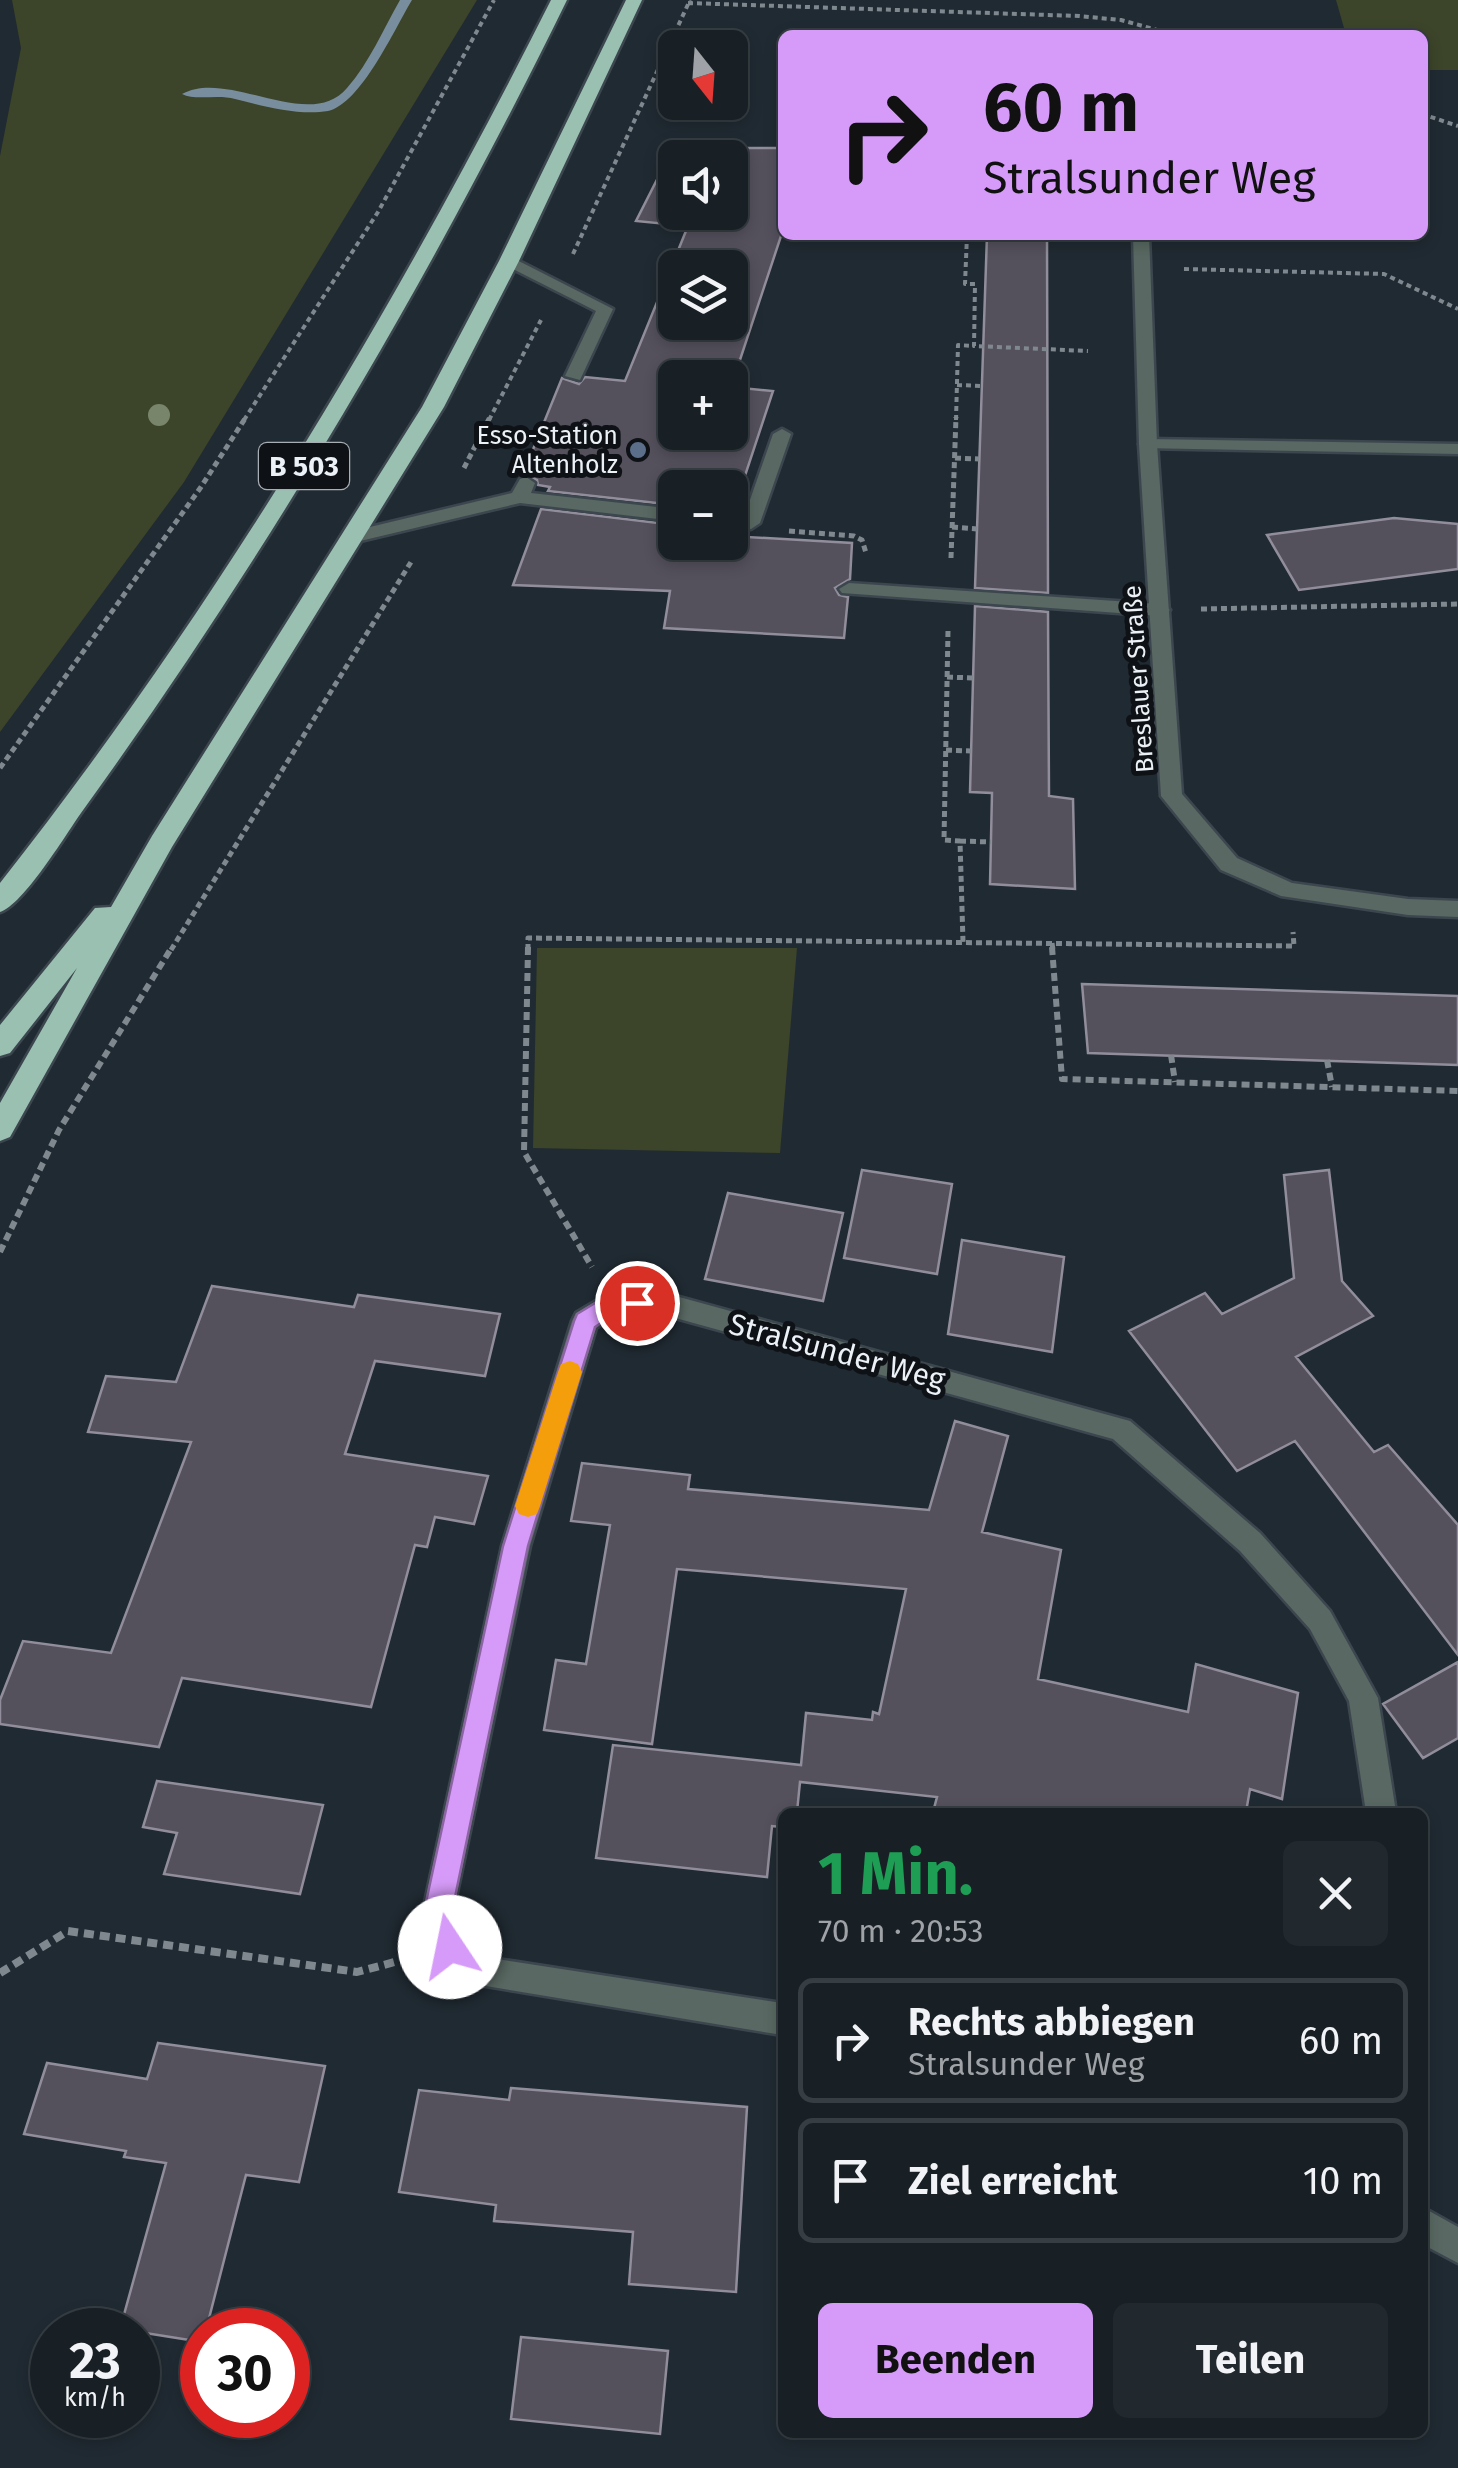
<!DOCTYPE html>
<html lang="de">
<head>
<meta charset="utf-8">
<style>
  :root { --surface:#182026; --page:#21282e; --text:#f1f3f6; --muted:#9fa3a7; --line:#363e43; --accent:#d69bf9 }
  body { margin:0; font-family:"Fira Sans",sans-serif; background:var(--page); color:var(--text); height:100vh; display:flex; flex-direction:column; font-size:38px; white-space:nowrap }
  * { box-sizing:border-box; margin:0 }
  p { font-size:32px; color:var(--muted) }
  .icon { flex:none; width:55px; height:55px; fill:none; stroke:currentColor; stroke-width:2; stroke-linecap:round; stroke-linejoin:round }
  .map { position:relative; flex:1; overflow:hidden }
  .drawer { position:absolute; left:778px; top:1808px; width:650px; height:630px; display:flex; flex-direction:column; background:var(--surface); border-radius:15px; box-shadow:0 5px 15px #0003,0 0 0 2px var(--line) }
  .drawer>* { flex:none }
  .guide { position:absolute; left:778px; top:30px; width:650px; height:210px; border-radius:15px; box-shadow:0 5px 15px #0003,0 0 0 2px var(--line); background:#d69bf9; color:#111; overflow:hidden }
  .needle { width:65px; rotate:163deg }
  .buttons { position:absolute; left:658px; top:30px; display:grid; gap:20px }
  .buttons a { display:grid; place-items:center; width:90px; height:90px; border-radius:15px; background:var(--surface); box-shadow:0 5px 15px #0003,0 0 0 2px var(--line); font-size:50px }
  .speed { position:absolute; left:30px; top:2308px; display:flex; gap:20px; font-size:50px; font-weight:700; text-align:center }
  .speed>* { display:grid; place-content:center; width:130px; height:130px; border-radius:50%; background:var(--surface); box-shadow:0 5px 15px #0003,0 0 0 2px var(--line); line-height:1 }
  .speed small { font-size:25px; font-weight:400 }
  .speed .limit { border:15px solid #d22; background:#fff; color:#111 }
  .pin { position:absolute; display:grid; place-items:center; width:85px; height:85px; color:#fff; margin:-42px; border:5px solid #fff; border-radius:50%; box-shadow:0 2px 10px #0007 }
  .me { position:absolute; width:110px; margin:-55px; rotate:349deg; stroke-linejoin:round; filter:drop-shadow(0 0 8px #0008) }
  .turn { display:flex; align-items:center; gap:35px; height:210px; padding:0 40px; font-size:45px }
  .turn .icon { width:130px; height:130px; stroke-width:2.5 }
  .turn b { display:block; font-size:70px; line-height:85px }
  .round { display:grid; place-items:center; flex:none; width:105px; height:105px; border-radius:15px; background:var(--page) }
  .summary { display:flex; align-items:center; justify-content:space-between; height:170px; padding:0 40px }
  h1 { font-size:60px; font-weight:700; line-height:75px; color:#1e9e55 }
  .primary-button { display:flex; gap:20px; margin-top:auto; padding:20px 40px }
  .primary-button a { flex:1; height:115px; border-radius:15px; background:var(--accent); color:#111; font-size:40px; font-weight:700; line-height:115px; text-align:center }
  .primary-button a+a { background:var(--page); color:var(--text) }
  ul { padding:0; list-style:none }
  li { display:flex; align-items:center; gap:30px; height:125px; margin:0 20px 15px; padding:0 20px; border:5px solid var(--line); border-radius:15px }
  li div { flex:1 }
  li b { display:block; font-size:38px }
  li em { font-style:normal }
  .map>svg:first-child { display:block }
  .green { fill:#3c4429 }
  .lines { fill:none; stroke-linecap:round; stroke-linejoin:round }
  .stream { fill:#788d9d; fill-rule:evenodd }
  .building { fill:#54505c; stroke:#918d9a; stroke-width:2.5; fill-rule:evenodd }
  .lane-casing { stroke:#3c464e; stroke-width:5 }
  .street-casing { stroke:#3c464e; stroke-width:5 }
  .highway-casing { stroke:#3c464e; stroke-width:5 }
  .path-far3 { stroke:#80888f; stroke-width:4; stroke-dasharray:5 4; stroke-linecap:butt }
  .path-far2 { stroke:#80888f; stroke-width:5; stroke-dasharray:6 4; stroke-linecap:butt }
  .path-far1 { stroke:#80888f; stroke-width:6; stroke-dasharray:8 5; stroke-linecap:butt }
  .path { stroke:#80888f; stroke-width:8; stroke-dasharray:10 6; stroke-linecap:butt }
  .lane { fill:#596862; fill-rule:evenodd }
  .street { fill:#596862; fill-rule:evenodd }
  .highway { fill:#99c0b1; fill-rule:evenodd }
  .tree { fill:#78856a }
  .route { fill:#d69bf9; stroke:#8b65a2; stroke-width:2.5 }
  .slow { fill:#f59e0b }
  .service-dot { fill:#5c6f8a; stroke:#0e1216; stroke-width:4 }
  .labels { text-anchor:middle; dominant-baseline:central; stroke-width:10; stroke-linejoin:round; paint-order:stroke }
  .far-poi-label { font-size:25px; fill:#ebf1f7; stroke:#0e1216; text-anchor:end }
  .far-street-label { font-size:25px; fill:#ebf1f7; stroke:#0e1216 }
  .shield { fill:#0e1216; stroke:#a9aeb4; stroke-width:2.5 }
  .shield-label { font-size:28px; font-weight:bold; fill:#ebf1f7 }
  .street-label { font-size:30px; fill:#ebf1f7; stroke:#0e1216 }
</style>
</head>
<body>
<div class="map">
<svg width="1458" height="2468" viewBox="0 0 1458 2468">
  <rect width="100%" height="100%" fill="#202a32"/>
  <path class="green" d="M12 0H477L184 482 0 732V156L21 48Z
    M1336 0H1458V70H1423L1422 35H1346Z
    M537 948H797L780 1153 533 1148Z"/>
  <g class="lines">
    <path class="stream" d="M400 0H412C395 28 361 104 328 111 299 116 263 106 235 99 218 94 195 101 182 94 228 68 309 133 347 88 369 63 384 28 400 0Z"/>
  </g>
  <path class="building" d="M735 148H782V233L731 387 773 391 733 512 730 511V488H675V505L548 491 550 487 538 485 537 480 523 474 562 378 579 384 585 377 625 381 688 226 636 221 668 158H675V212H730V159H735ZM675 268H730V322H675ZM675 378H730V432H675Z
    M987 235H1047L1048 593 975 588Z
    M541 509 675 525V542H730V536L852 543 850 579 835 588 839 595 848 597 844 638 664 628 670 591 513 585Z
    M1394 518 1458 524V569L1299 590 1267 535Z
    M975 606 1048 612 1049 796 1073 799 1075 889 990 884 992 793 970 792Z
    M1082 984 1458 996V1065L1088 1053Z
    M862 1170 952 1184 937 1274 844 1258Z
    M1329 1170 1342 1281 1373 1316 1296 1357 1374 1452 1388 1445 1458 1525V1655L1295 1441 1237 1471 1129 1331 1205 1293 1222 1314 1294 1278 1284 1175Z
    M728 1193 843 1213 823 1301 705 1279Z
    M962 1240 1064 1257 1052 1352 948 1334Z
    M212 1286 354 1307 358 1295 500 1314 485 1376 375 1361 345 1454 488 1476 474 1524 435 1517 427 1547 415 1545 371 1707 182 1678 159 1747 0 1724V1700L23 1641 111 1653 191 1442 88 1432 106 1376 176 1382Z
    M955 1421 1008 1436 982 1532 1061 1550 1038 1679 1188 1712 1196 1664 1298 1693 1282 1799 1250 1789 1246 1812H933L937 1797 800 1782 797 1812H782V1827L772 1826 767 1877 596 1858 613 1745 801 1765 806 1713 872 1720 873 1712 879 1714 906 1589 677 1569 652 1744 544 1730 556 1660 586 1664 610 1525 571 1521 582 1463 690 1475 688 1489 929 1510Z
    M1458 1662V1738L1423 1758 1383 1704Z
    M157 1781 323 1805 300 1894 164 1874 177 1833 143 1827Z
    M158 2043 325 2066 299 2182 246 2175 206 2330H202V2342L120 2329 166 2163 124 2157 126 2151 24 2134 47 2063 147 2079Z
    M511 2088 747 2107 736 2292 629 2284 633 2232 494 2221 496 2205 399 2192 419 2090 509 2100Z
    M521 2337 668 2351 660 2434 511 2419Z"/>
  <g class="lines">
    <g class="lane-casing">
      <path id="lane" d="M509 256 613 309 580 380 565 376 596 311 503 264V258Z
        M782 429 791 434 760 523 751 529 730 527V515L744 517 773 434Z
        M1148 439 1458 444V454L1142 448 1139 444Z
        M526 477 535 483 531 493 675 509V521L520 503 356 542 347 536 349 532 512 493 520 479Z
        M849 583 1160 604 1170 610 1160 616 842 593 839 589Z"/>
    </g>
    <g class="street-casing">
      <path id="street" d="M1133 235H1149L1157 444 1182 794 1237 858 1292 883 1408 899 1458 901V917L1408 915 1281 896 1221 870 1161 796 1139 444Z
        M613 1291 661 1292 1130 1421 1260 1533 1330 1611 1378 1698 1396 1812H1366L1349 1701 1310 1629 1240 1551 1113 1439 661 1314 617 1313 596 1328 530 1546 455 1902 464 1938 491 1958 782 2003V2035L474 1984 439 1958 425 1902 502 1546 572 1321 576 1313Z
        M1422 2207 1458 2227V2263L1422 2244Z"/>
    </g>
    <g class="highway-casing">
      <path id="highway" d="M551 0H567C428 284 266 557 81 813 65 836 23 905 0 912V883C215 610 395 310 551 0Z
        M626 0H642L519 261 444 407 172 847 10 1137 0 1141V1103L77 968 10 1053 0 1056V1025L95 908 111 907 152 836 422 407 499 261Z"/>
    </g>
    <path class="path-far3" d="M688 3 1079 16 1121 20 1175 35
      M1422 114 1458 126
      M967 235 965 284H975L974 346 1088 351
      M573 254 690 0
      M1184 269 1384 274 1458 309
      M957 385 982 386
      M244 420 378 212 494 0
      M489 420 541 320
      M956 420 958 345 974 346"/>
    <path class="path-far2" d="M955 458 979 459
      M464 468 490 417
      M952 527 977 529
      M789 531 854 536 862 540 866 553
      M951 558 956 417
      M1201 609 1458 604
      M948 631 944 840 960 841 963 942
      M947 677 973 678
      M946 750 971 751
      M0 768 201 487 246 417
      M960 841 991 842
      M1052 943 1053 950
      M171 950 411 562
      M528 950V938L1294 946 1293 932"/>
    <path class="path-far1" d="M528 947 524 1152 592 1267
      M1052 947 1062 1079 1458 1091
      M1171 1055 1175 1082
      M1327 1060 1332 1087
      M0 1252 59 1130 172 947"/>
    <path class="path" d="M0 1973 68 1931 357 1972 406 1959"/>
    <use href="#lane" class="lane"/>
    <use href="#street" class="street"/>
    <use href="#highway" class="highway"/>
  </g>
  <circle class="tree" cx="159" cy="415" r="11"/>
  <path class="route" d="M613 1292 645 1296 648 1303 645 1310 617 1312 595 1327 528 1546 454 1902 465 1947 460 1957 450 1962 440 1957 426 1902 503 1546 574 1321 577 1314Z"/>
  <path class="slow" d="M570 1361 578 1364 582 1372 540 1506 537 1514 528 1517 519 1514 515 1506 558 1372 561 1364Z"/>
  <circle class="service-dot" cx="638" cy="450" r="10"/>
  <g class="labels">
    <g class="far-poi-label">
      <text x="618" y="436">Esso-Station<tspan x="618" dy="29">Altenholz</tspan></text>
    </g>
    <g class="far-street-label">
      <text transform="translate(1139 679) rotate(-94)">Breslauer Straße</text>
    </g>
    <rect class="shield" x="259" y="443" width="90" height="46" rx="8"/>
    <g class="shield-label">
      <text x="304" y="466">B 503</text>
    </g>
    <g class="street-label">
      <text transform="translate(837 1352) rotate(15)">Stralsunder Weg</text>
    </g>
  </g>
</svg>
<div class="buttons">
<a><svg class="needle" viewBox="-14 -14 28 28"><path d="M0-13l5 13h-10z" fill="#e53935"/><path d="M0 13l5-13h-10z" fill="#9fa3a7"/></svg></a>
<a><svg class="icon" aria-label="sound" viewBox="0 0 24 24"><path d="M4 9h4l5-4v14l-5-4H4zM17 9q2 3 0 6"/></svg></a>
<a><svg class="icon" aria-label="layers" viewBox="0 0 24 24"><path d="M12 4l9 5-9 5-9-5zM3 14l9 5 9-5"/></svg></a>
<a>+</a>
<a>−</a>
</div>
<div class="speed"><div>23<small>km/h</small></div><div class="limit">30</div></div>
<div class="pin" style="left:637px;top:1303px;background:#d93025"><svg class="icon" aria-label="arrive" viewBox="0 0 24 24"><path d="M6 21V4h12l-3 4 3 4H6"/></svg></div>
<svg class="me" style="left:450px;top:1947px" viewBox="-20 -20 40 40"><circle r="19" fill="#fff"/><path d="M0-13L10 11 0 6-10 11z" fill="#d69bf9"/></svg>
<div class="guide">
<div class="turn"><svg class="icon" aria-label="right" viewBox="0 0 24 24"><path d="M7 20v-9h11M14 6l5 5-5 5"/></svg><div><b>60 m</b>Stralsunder Weg</div></div>
</div>
<section class="drawer">
<div class="summary"><div><h1>1 Min.</h1><p>70 m · 20:53</p></div><a class="round"><svg class="icon" aria-label="close" viewBox="0 0 24 24"><path d="M6 6l12 12M18 6L6 18"/></svg></a></div>
<ul>
<li><svg class="icon" aria-label="right" viewBox="0 0 24 24"><path d="M7 20v-9h11M14 6l5 5-5 5"/></svg><div><b>Rechts abbiegen</b><p>Stralsunder Weg</p></div><em>60 m</em></li>
<li><svg class="icon" aria-label="arrive" viewBox="0 0 24 24"><path d="M6 21V4h12l-3 4 3 4H6"/></svg><div><b>Ziel erreicht</b></div><em>10 m</em></li>
</ul>
<div class="primary-button"><a>Beenden</a><a>Teilen</a></div>
</section>
</div>
</body>
</html>
